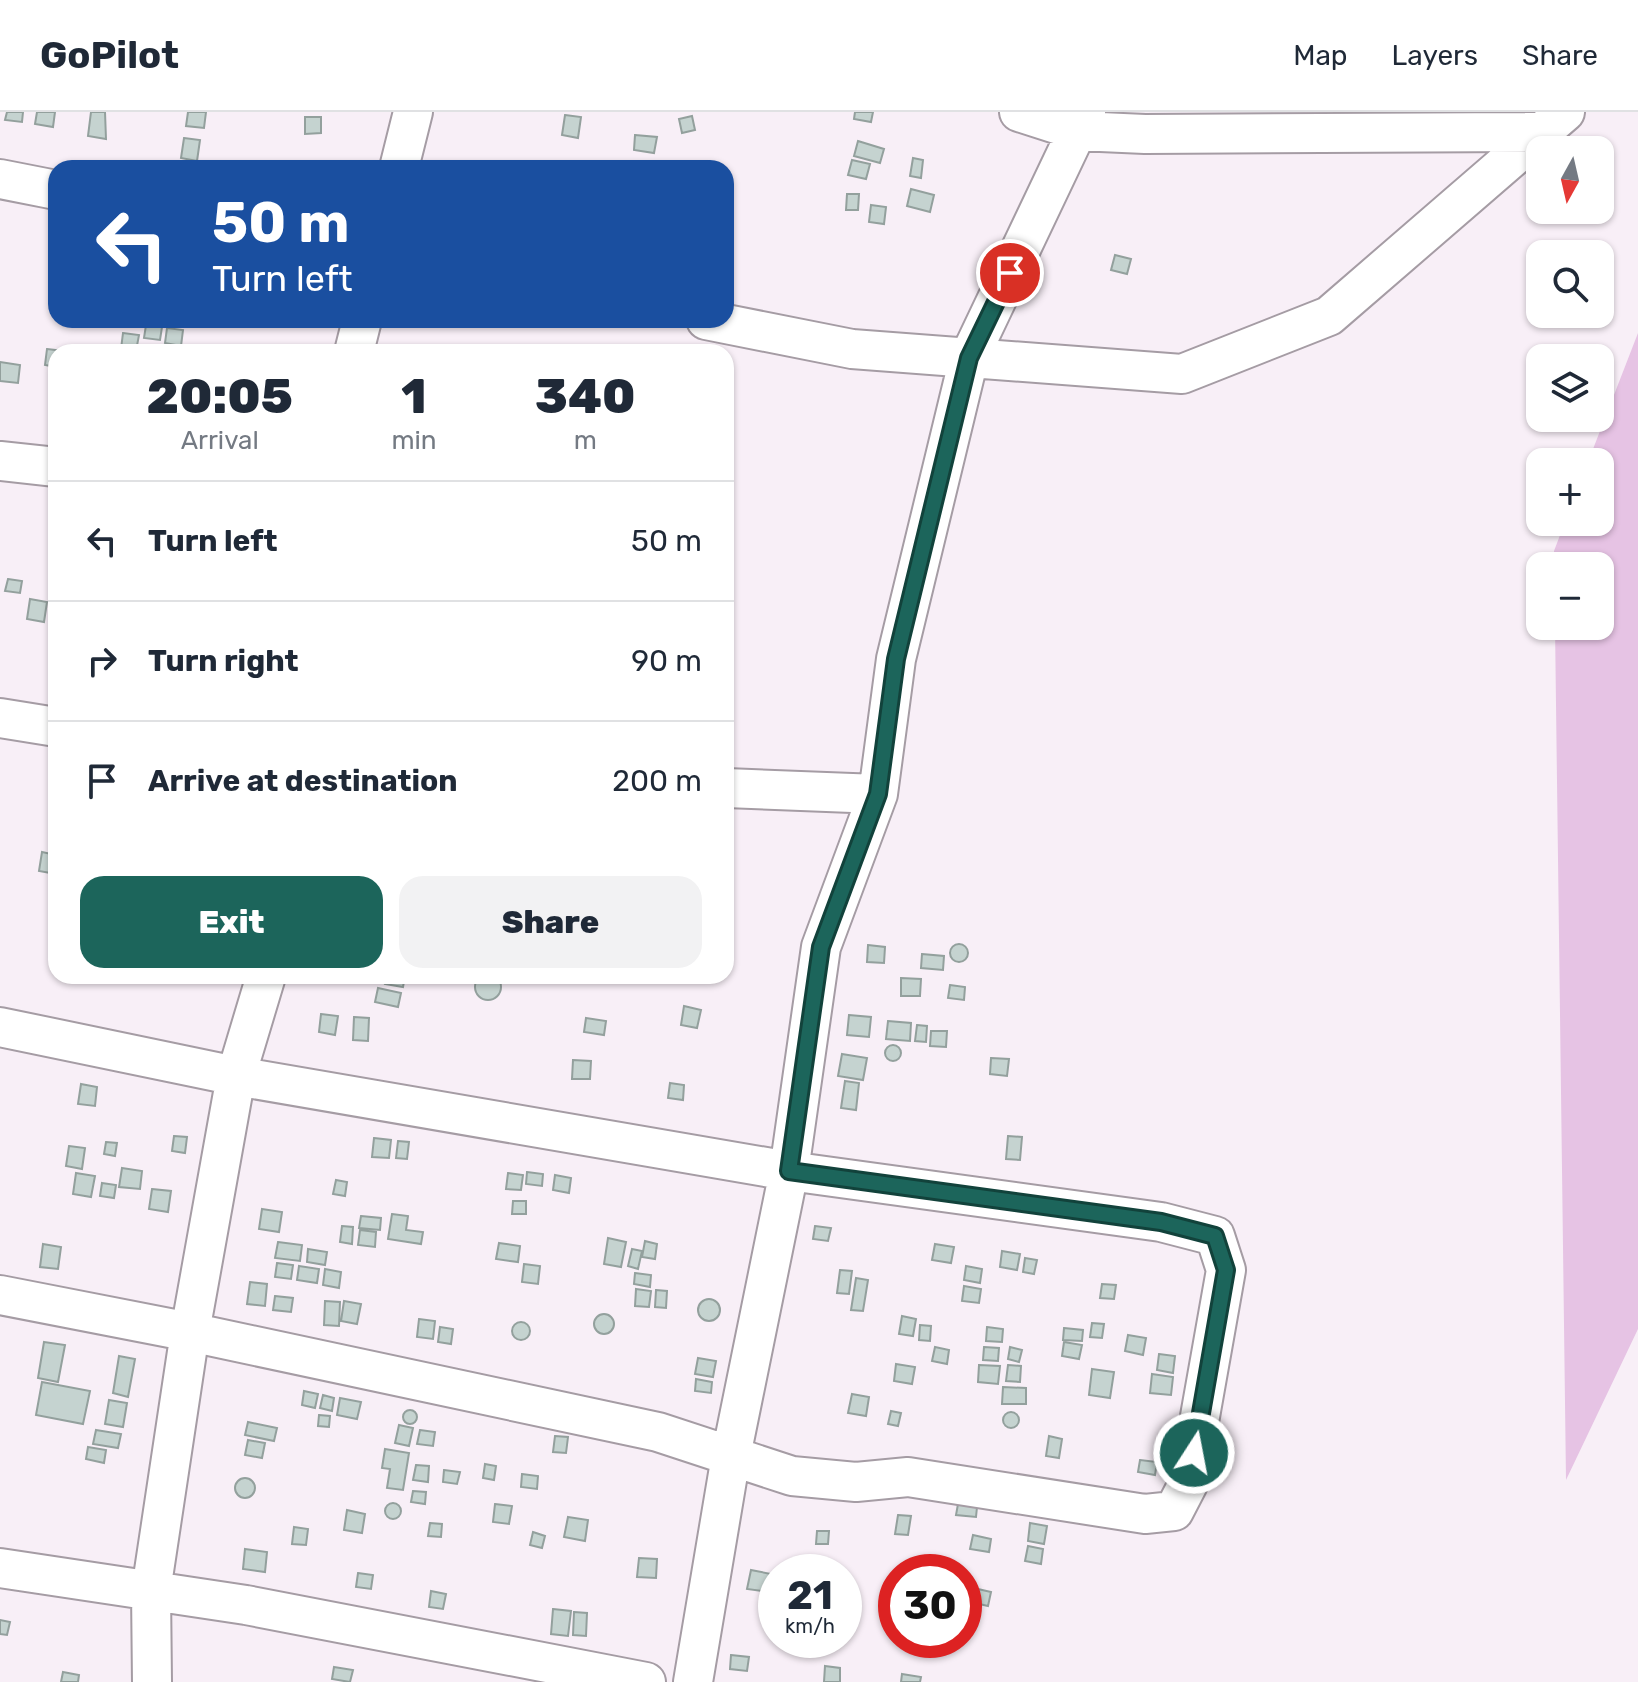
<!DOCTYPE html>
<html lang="en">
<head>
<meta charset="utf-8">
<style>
  :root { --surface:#fff; --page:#f2f2f3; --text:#1f2937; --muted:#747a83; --line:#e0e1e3; --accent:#1c655b }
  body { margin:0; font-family:Rubik,sans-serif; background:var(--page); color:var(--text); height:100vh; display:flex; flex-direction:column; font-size:30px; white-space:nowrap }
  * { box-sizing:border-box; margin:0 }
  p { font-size:26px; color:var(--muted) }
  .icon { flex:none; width:44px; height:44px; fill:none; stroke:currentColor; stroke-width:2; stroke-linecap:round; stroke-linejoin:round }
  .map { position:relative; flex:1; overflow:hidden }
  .details { position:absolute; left:48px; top:232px; width:686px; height:640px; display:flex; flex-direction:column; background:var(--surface); border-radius:24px; box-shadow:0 2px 6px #0004 }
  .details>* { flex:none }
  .guide { position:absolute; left:48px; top:48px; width:686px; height:168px; border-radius:24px; box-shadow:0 2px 6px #0004; background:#1a4fa0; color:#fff; overflow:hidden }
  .needle { width:52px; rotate:188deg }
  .fabs { position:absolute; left:1526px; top:24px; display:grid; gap:16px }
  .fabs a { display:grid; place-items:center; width:88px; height:88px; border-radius:16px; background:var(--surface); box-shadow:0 2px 6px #0004; font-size:40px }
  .speed { position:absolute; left:758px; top:1442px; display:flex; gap:16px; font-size:40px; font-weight:700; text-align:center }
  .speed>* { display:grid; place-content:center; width:104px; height:104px; border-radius:50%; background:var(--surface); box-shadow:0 2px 6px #0004; line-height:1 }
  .speed small { font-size:20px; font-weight:400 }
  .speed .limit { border:12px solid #d22; background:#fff; color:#111 }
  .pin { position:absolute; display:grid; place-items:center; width:68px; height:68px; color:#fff; margin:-34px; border:4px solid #fff; border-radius:50%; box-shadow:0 2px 8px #0007 }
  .me { position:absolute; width:88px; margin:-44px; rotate:11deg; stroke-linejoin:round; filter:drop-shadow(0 0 6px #0008) }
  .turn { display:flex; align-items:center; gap:28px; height:168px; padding:0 32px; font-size:36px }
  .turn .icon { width:104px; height:104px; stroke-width:2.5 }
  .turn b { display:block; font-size:56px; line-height:68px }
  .eta { display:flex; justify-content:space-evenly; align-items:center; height:136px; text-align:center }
  .eta b { font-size:48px; font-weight:800; line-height:56px }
  .button { display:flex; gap:16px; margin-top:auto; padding:16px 32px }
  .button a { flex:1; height:92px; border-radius:24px; background:var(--accent); color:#fff; font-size:32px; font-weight:800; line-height:92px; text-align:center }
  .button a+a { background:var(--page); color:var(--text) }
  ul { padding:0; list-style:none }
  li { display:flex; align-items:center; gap:24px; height:120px; padding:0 32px; border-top:2px solid var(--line) }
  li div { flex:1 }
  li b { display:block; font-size:30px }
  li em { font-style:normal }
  header { display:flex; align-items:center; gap:48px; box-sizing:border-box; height:112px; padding:0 40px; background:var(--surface); border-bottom:2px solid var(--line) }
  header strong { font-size:38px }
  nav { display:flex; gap:44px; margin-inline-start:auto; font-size:28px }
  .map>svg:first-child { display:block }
  .green { fill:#e6c3e4 }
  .building { fill:#c5d3d0; stroke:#93a09d; stroke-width:2 }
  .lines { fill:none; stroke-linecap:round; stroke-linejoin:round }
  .street-casing { stroke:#a59ca4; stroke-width:42 }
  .street { stroke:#fff; stroke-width:38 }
  .route-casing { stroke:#12423b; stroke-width:20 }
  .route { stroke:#1c655b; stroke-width:14 }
</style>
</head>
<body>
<header>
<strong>GoPilot</strong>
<nav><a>Map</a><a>Layers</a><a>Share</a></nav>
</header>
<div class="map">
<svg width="1638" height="1570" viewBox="0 0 1638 1570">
  <rect width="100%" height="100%" fill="#f8eff7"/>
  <path class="green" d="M1638 221V1217L1566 1368 1555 514H1600V454H1554V439L1565 410H1600V350H1588Z"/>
  <path class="building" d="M7 0H23L22 10 5 8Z
    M37 0H55L53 15 35 12Z
    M91 0H105L106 27 88 24Z
    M188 0H206L204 16 186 14Z
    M855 0H873L871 10 854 7Z
    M565 3 581 5 578 26 562 23Z
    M692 4 695 18 682 21 679 7Z
    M305 5H321V21L305 22Z
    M635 23 657 25 654 41 634 38Z
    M184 26 200 28 197 49 181 46Z
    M858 29 884 37 880 51 854 44Z
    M913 46 923 48 921 66 910 64Z
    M852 48 870 52 866 67 848 63Z
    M911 77 934 83 930 100 907 94Z
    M847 82H859L858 98H846Z
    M871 93 886 95 884 112 869 110Z
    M1115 143 1131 147 1127 162 1111 158Z
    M146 213 162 215 160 228 144 226Z
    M167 216 183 218 181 234 165 231Z
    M123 221 139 223 136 239 121 237Z
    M47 237 64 239 56 240V255L45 253Z
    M0 250 20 253 18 271 0 269Z
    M8 467 22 469 20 481 5 479Z
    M30 487 47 490 44 510 27 507Z
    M42 740 56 743V762L39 759Z
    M950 841a9 9 0 1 1 18 0a9 9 0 1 1-18 0Z
    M868 833 885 835 884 851 867 850Z
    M922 842 944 844 943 858 921 856Z
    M475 875a13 13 0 1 1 26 0a13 13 0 1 1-26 0Z
    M387 864H405L403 875 385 872Z
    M901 866 921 867 920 884H901Z
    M950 873 965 875 964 888 948 886Z
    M378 876 401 881 398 895 375 890Z
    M684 894 701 898 697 916 681 913Z
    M321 902 338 904 335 923 319 920Z
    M849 903 871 905 869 925 847 923Z
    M354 905 369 906 368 929 353 928Z
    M586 906 606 909 604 923 584 920Z
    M888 909 911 911 910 929 886 927Z
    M917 913 927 914 926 930 915 929Z
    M931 919H947L946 935 930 934Z
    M885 941a8 8 0 1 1 16 0a8 8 0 1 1-16 0Z
    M842 942 867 946 863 968 838 964Z
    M991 946 1009 947 1007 964 990 962Z
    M573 948 591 949 590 967H572Z
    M845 969 859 971 856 998 841 996Z
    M670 971 684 973 683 988 668 986Z
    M81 972 97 975 95 994 78 992Z
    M174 1024 187 1025 185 1041 172 1039Z
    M1008 1024 1022 1025 1020 1048 1006 1047Z
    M374 1026 391 1028 389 1046 372 1045Z
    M398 1029 409 1030 407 1047 396 1046Z
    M106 1030 117 1031 115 1044 104 1042Z
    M69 1034 85 1036 82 1057 66 1054Z
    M122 1056 142 1059 140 1077 119 1075Z
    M527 1060 543 1062 542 1074 526 1072Z
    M76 1061 95 1064 91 1085 73 1082Z
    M508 1061 523 1063 521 1078 506 1077Z
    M555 1063 571 1066 569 1081 553 1078Z
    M336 1068 347 1070 345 1084 333 1082Z
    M102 1071 116 1073 114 1086 100 1084Z
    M152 1077 171 1079 168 1100 149 1097Z
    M513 1089H526V1102H512Z
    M262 1097 282 1100 279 1120 259 1117Z
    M392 1102 408 1104 406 1118 423 1120 421 1132 388 1127Z
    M361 1104 381 1106 380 1118 359 1116Z
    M342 1114 353 1115 352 1132 340 1130Z
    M815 1114 831 1116 828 1129 813 1127Z
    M360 1118 376 1120 375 1135 358 1133Z
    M608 1126 626 1130 621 1155 604 1152Z
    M645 1129 657 1132 655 1147 642 1145Z
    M278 1130 302 1133 300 1149 275 1146Z
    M499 1131 520 1134 518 1150 496 1147Z
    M43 1132 61 1135 58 1157 40 1155Z
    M935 1132 954 1135 951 1151 932 1148Z
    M308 1137 327 1140 325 1153 307 1150Z
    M632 1137 642 1139 638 1157 628 1154Z
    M1002 1139 1020 1142 1017 1158 1000 1155Z
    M1025 1146 1037 1148 1034 1162 1023 1160Z
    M277 1151 293 1153 291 1167 275 1165Z
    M524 1152 540 1154 538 1172 522 1170Z
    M299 1154 319 1157 317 1171 297 1168Z
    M966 1154 982 1157 980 1171 964 1168Z
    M325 1157 341 1160 339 1176 323 1173Z
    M840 1158 852 1159 849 1182 837 1181Z
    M635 1161 651 1163 650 1175 634 1172Z
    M856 1166 868 1168 863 1199 851 1198Z
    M250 1170 267 1172 265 1194 247 1192Z
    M1102 1172 1116 1173 1114 1187 1100 1186Z
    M964 1174 981 1177 979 1191 962 1189Z
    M636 1177 651 1179 649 1195 635 1194Z
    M656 1178 667 1179 666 1196 655 1195Z
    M275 1184 293 1186 291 1200 273 1198Z
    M698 1198a11 11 0 1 1 22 0a11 11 0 1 1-22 0Z
    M325 1189 340 1190 339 1214 324 1213Z
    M344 1189 361 1192 357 1212 341 1209Z
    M594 1212a10 10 0 1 1 20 0a10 10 0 1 1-20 0Z
    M902 1204 916 1207 913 1224 899 1222Z
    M419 1207 435 1209 433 1227 417 1225Z
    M512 1219a9 9 0 1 1 18 0a9 9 0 1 1-18 0Z
    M1092 1211 1104 1212 1102 1226 1090 1225Z
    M920 1213 931 1214 930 1229 919 1228Z
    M440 1215 453 1217 451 1232 438 1230Z
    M987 1215 1003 1217 1002 1230 986 1229Z
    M1064 1216 1083 1218 1082 1229 1063 1228Z
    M1128 1223 1146 1226 1143 1243 1125 1239Z
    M44 1230 65 1233 58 1270 38 1266Z
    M1064 1230 1082 1233 1079 1247 1062 1244Z
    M935 1235 949 1238 947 1252 932 1249Z
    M984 1235 999 1236 998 1249 983 1248Z
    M1010 1235 1022 1238 1019 1250 1008 1247Z
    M1159 1242 1175 1244 1173 1261 1157 1258Z
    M119 1244 135 1247 128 1285 113 1281Z
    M698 1246 716 1249 713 1265 695 1262Z
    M896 1252 915 1255 912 1272 894 1269Z
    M979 1253 1000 1254 998 1272 978 1270Z
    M1008 1253 1021 1254 1020 1270 1006 1269Z
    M1092 1257 1114 1260 1110 1286 1089 1283Z
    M1152 1262 1173 1265 1171 1283 1150 1281Z
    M696 1267 712 1270 711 1281 695 1279Z
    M42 1270 90 1279 83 1312 36 1303Z
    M1003 1275 1026 1276V1292H1002Z
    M304 1279 318 1282 315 1296 302 1293Z
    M852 1282 869 1285 866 1304 848 1301Z
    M323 1283 334 1286 332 1299 320 1296Z
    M340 1286 361 1290 357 1307 337 1303Z
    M109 1288 127 1291 123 1315 105 1312Z
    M403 1305a7 7 0 1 1 14 0a7 7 0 1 1-14 0Z
    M891 1299 901 1301 898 1314 888 1312Z
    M1003 1308a8 8 0 1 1 16 0a8 8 0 1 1-16 0Z
    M319 1303 330 1304 329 1315 318 1314Z
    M248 1310 277 1316 274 1329 245 1323Z
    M399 1313 413 1316 409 1334 395 1331Z
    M96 1318 121 1322 118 1336 93 1332Z
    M420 1318 435 1320 433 1334 417 1332Z
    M555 1324 568 1325 566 1341 553 1340Z
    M1049 1324 1062 1327 1059 1346 1046 1344Z
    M248 1328 265 1331 262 1346 245 1343Z
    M88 1335 106 1338 104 1351 86 1347Z
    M385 1337 409 1341 403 1378 387 1376 390 1357 382 1356Z
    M1140 1348 1157 1350 1155 1363 1138 1360Z
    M485 1352 496 1354 494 1368 483 1366Z
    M416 1353 429 1354 428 1370 413 1368Z
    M444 1358 460 1360 457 1372 443 1370Z
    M522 1362 538 1364 537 1377 521 1375Z
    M235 1376a10 10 0 1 1 20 0a10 10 0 1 1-20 0Z
    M413 1379 426 1380 425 1392 411 1390Z
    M385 1399a8 8 0 1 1 16 0a8 8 0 1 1-16 0Z
    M495 1392 512 1394 509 1412 493 1410Z
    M958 1392 977 1395 976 1405 956 1403Z
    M347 1398 365 1402 362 1421 344 1418Z
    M898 1403 911 1404 908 1423 895 1422Z
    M568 1405 588 1408 585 1429 564 1425Z
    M430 1411 442 1412 441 1425 428 1424Z
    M1030 1411 1047 1414 1044 1432 1028 1429Z
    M294 1415 308 1417 306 1433 292 1432Z
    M817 1419H829L828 1432H816Z
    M533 1420 545 1424 542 1436 530 1433Z
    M973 1423 991 1427 989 1440 970 1437Z
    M1028 1434 1043 1437 1041 1452 1025 1449Z
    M245 1437 267 1440 265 1460 243 1457Z
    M639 1446 657 1447 656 1466 637 1465Z
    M751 1458 776 1463V1481L747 1477Z
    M358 1461 373 1463 371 1477 356 1475Z
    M844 1477 858 1479 855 1497 844 1495Z
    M978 1477 991 1480 988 1494 975 1491Z
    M431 1479 446 1482 443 1497 429 1495Z
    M764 1485 776 1487V1507L761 1504Z
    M553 1497 571 1499 568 1524 551 1522Z
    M574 1500 587 1501 586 1524 573 1523Z
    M0 1508 10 1510 7 1523 0 1522Z
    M731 1543 749 1545 747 1559 730 1557Z
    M825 1554 840 1556V1570H824Z
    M334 1555 353 1558 350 1570 332 1567Z
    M63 1560 79 1563 78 1570H61Z
    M902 1562 921 1565 920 1570H901Z"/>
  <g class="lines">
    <g class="street-casing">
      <path id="street" d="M1019 0 1078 19 1145 22 1542 20
        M399 56 413 0
        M0 67 56 78
        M706 208 852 237 1182 262 1329 204 1565 0
        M354 240 362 208
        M0 349 56 355
        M0 606 56 615
        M726 676 878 682
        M0 915 236 964 789 1059 1161 1110 1215 1124 1226 1158 1188 1372 1174 1399 1145 1402 908 1365 856 1370 792 1364 658 1320 190 1220 0 1183
        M0 1456 246 1493 646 1570
        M152 1570 151 1479 190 1220 236 964 266 864
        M693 1570 731 1344 789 1059 821 835 878 682 896 547 969 246 1086 0"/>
    </g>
    <use href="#street" class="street"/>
  </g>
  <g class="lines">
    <g class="route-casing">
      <path id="route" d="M1010 161 969 246 896 547 878 682 821 835 789 1059 1161 1110 1215 1124 1226 1158 1194 1341"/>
    </g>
    <use href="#route" class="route"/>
  </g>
</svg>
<div class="fabs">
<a><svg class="needle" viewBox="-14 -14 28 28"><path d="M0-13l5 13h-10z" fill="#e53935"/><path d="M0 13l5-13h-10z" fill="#747a83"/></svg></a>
<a><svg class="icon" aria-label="search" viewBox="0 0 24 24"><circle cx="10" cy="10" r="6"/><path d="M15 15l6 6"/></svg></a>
<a><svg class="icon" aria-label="layers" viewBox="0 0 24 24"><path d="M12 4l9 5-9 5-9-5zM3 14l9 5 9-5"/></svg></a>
<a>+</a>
<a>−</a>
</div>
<div class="speed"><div>21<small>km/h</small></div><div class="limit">30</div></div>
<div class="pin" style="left:1010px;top:161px;background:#d93025"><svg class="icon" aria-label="arrive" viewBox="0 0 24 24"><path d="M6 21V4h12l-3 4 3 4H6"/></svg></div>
<svg class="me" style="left:1194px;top:1341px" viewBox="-20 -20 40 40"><circle r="17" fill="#1c655b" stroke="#fff" stroke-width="3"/><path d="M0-11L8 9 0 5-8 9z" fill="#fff"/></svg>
<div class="guide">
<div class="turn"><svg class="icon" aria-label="left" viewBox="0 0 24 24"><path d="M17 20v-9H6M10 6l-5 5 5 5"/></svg><div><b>50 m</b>Turn left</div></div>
</div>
<section class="details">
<div class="eta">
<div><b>20:05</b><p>Arrival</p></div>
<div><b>1</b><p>min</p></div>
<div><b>340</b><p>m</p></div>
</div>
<ul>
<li><svg class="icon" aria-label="left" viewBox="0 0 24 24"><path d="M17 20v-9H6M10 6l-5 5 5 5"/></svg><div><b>Turn left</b></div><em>50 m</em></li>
<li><svg class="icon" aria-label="right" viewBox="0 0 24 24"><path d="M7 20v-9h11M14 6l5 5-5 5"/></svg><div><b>Turn right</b></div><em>90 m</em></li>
<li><svg class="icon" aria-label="arrive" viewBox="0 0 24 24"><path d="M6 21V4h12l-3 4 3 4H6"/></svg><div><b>Arrive at destination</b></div><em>200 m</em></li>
</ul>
<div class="button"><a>Exit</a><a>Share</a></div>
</section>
</div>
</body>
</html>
